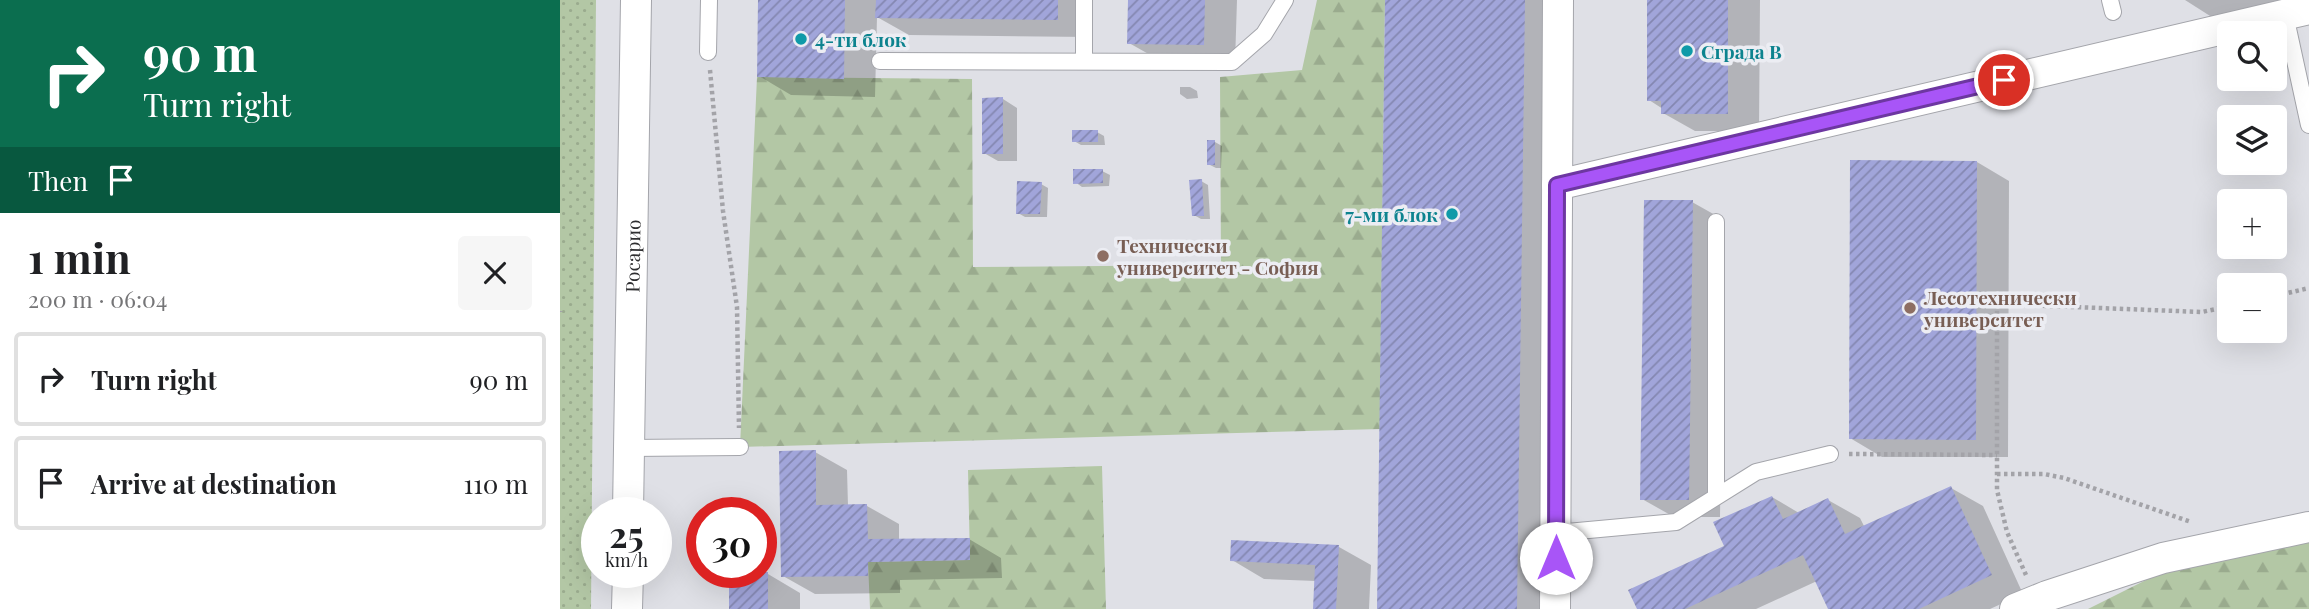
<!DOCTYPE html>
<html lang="en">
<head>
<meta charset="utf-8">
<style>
  :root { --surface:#fff; --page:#f6f6f6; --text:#202124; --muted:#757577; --line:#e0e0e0 }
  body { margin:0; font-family:"Playfair Display",serif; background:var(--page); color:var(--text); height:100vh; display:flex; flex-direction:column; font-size:26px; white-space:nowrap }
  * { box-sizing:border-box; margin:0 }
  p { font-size:23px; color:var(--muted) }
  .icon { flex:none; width:38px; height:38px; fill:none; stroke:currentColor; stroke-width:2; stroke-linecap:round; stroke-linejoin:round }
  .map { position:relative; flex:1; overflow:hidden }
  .details { display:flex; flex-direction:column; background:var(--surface); width:560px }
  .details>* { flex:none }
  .top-card { background:#0b6e4f; color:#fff; overflow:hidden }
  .fabs { position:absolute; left:1657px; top:21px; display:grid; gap:14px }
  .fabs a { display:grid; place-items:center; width:70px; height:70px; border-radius:7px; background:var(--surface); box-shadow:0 7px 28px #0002; font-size:35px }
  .speed { position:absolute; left:21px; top:497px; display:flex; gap:14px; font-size:35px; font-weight:700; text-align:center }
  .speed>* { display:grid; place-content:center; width:91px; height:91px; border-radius:50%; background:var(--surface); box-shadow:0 7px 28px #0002; line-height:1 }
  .speed small { font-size:18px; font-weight:400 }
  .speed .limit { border:10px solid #d22; background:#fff; color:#111 }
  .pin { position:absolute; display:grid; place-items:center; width:60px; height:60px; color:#fff; margin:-30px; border:4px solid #fff; border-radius:50%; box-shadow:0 2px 7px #0007 }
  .me { position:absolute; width:77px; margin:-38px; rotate:0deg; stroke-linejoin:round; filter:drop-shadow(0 0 5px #0008) }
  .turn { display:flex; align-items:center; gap:24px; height:147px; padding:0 28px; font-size:32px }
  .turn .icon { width:91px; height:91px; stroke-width:2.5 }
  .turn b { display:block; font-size:49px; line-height:60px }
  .then { display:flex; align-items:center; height:66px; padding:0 28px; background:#0003; gap:14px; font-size:26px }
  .round { display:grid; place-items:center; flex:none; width:74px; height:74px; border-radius:7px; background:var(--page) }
  .headline { display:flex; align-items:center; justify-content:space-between; height:119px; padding:0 28px }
  h1 { font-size:42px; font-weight:700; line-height:52px }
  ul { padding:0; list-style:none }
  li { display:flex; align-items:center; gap:21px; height:94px; margin:0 14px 10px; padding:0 14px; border:4px solid var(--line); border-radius:7px }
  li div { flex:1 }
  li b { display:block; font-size:26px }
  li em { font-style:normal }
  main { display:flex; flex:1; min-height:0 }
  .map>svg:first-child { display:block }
  .forest { fill:url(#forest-firs) }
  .park { fill:url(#park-dots) }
  .shadow { fill:#0003 }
  .building { fill:url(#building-hatch) }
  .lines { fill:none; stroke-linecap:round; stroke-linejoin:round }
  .lane-casing { stroke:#a4a5ab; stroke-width:18 }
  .street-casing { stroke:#a4a5ab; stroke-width:32 }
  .path { stroke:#a3a3a8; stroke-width:4.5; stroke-dasharray:3.5 3.5; stroke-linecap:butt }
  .lane { stroke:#fff; stroke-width:16 }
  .street { stroke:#fff; stroke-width:30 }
  .route-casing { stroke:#6d37a1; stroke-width:18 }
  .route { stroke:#a855f7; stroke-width:12 }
  .culture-dot { fill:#0f9aa8; stroke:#ecedf3; stroke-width:2.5 }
  .education-dot { fill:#8d6e63; stroke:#ecedf3; stroke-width:2.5 }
  .labels { text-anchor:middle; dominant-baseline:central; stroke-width:7; stroke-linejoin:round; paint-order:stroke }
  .culture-label { font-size:19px; font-weight:bold; fill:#0d838f; stroke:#ecedf3; text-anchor:start }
  .education-label { font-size:19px; font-weight:bold; fill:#785e54; stroke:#ecedf3; text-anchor:start }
  .street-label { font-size:19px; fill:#2f2f31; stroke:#ecedf3 }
</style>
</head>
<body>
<main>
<section class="details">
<div class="top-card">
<div class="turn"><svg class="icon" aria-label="right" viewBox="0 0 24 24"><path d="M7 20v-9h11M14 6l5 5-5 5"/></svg><div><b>90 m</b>Turn right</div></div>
<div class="then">Then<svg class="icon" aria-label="arrive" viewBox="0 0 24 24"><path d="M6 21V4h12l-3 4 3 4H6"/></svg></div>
</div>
<div class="headline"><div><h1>1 min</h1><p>200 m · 06:04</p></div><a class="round"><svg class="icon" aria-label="close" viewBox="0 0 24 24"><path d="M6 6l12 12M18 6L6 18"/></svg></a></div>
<ul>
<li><svg class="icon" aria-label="right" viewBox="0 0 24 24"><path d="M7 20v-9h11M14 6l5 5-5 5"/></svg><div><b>Turn right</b></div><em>90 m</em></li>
<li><svg class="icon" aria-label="arrive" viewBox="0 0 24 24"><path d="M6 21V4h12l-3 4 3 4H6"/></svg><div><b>Arrive at destination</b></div><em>110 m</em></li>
</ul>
</section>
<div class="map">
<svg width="1749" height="609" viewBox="0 0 1749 609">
  <defs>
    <pattern id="forest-firs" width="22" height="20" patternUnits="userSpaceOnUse" patternTransform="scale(1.75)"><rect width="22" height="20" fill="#b3c7a5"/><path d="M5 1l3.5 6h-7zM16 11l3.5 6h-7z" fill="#9aab8e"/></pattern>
    <pattern id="park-dots" width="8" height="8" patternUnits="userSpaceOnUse" patternTransform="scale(1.75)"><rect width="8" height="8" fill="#b3c7a5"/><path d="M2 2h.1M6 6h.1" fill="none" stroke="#9aab8e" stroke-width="1.8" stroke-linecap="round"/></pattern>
    <pattern id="building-hatch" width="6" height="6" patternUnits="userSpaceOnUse" patternTransform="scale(1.75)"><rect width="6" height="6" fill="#a1a5da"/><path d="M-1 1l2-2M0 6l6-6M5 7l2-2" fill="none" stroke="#8487b1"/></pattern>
  </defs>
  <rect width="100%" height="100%" fill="#dfe0e6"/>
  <path class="forest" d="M757 0H825L820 429 180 447 197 77 412 79 413 267 661 265 660 77 742 70Z
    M542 466 546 609H310L308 562 410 560 408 470Z
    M1749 538V609H1528L1598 574Z"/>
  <path class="park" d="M0 0H36L31 609H0Z"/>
  <path class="shadow" d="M200 0H530V37L349 35 317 17 315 97 231 95 199 76Z
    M570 0H677L675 63 601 61 569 43Z
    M827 0H997L989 609H819Z
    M1089 0H1200L1199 131H1135L1103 113V109L1089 100Z
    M1625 0H1740L1658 21Z
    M620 87H630L637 91 638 98 627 99 620 94Z
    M443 99 457 108V161H438L424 153Z
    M537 132 544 136 545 145H521L514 141Z
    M655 142 662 146 661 168H656L648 164Z
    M1417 162 1449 181 1448 457H1322L1290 438Z
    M542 171 550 175 549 186 522 187 515 182Z
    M641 181 648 185 650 219H641L634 215Z
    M481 184 488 188 487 217H465L458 213Z
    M1132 202 1164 220 1160 517H1114L1082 499Z
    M255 452 287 470 288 506H307L339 524V540L409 539 441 558 442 578 340 580V593L255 594 223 576Z
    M1391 488 1423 506 1463 594 1430 609H1270L1257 581 1196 609H1079L1167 547 1212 497 1239 513 1268 500 1300 518 1305 528Z
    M779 547 811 565 809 609H755L756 581 704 579 672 560Z
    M208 574 240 593V609H171Z"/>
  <path class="building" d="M198 0H285L284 79 197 77Z
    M316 0H498V20L315 18Z
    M568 0H645L644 45 567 44Z
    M825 0H965L957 609H817Z
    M1087 0H1168V114H1101V101H1087Z
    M443 97V154H422V98Z
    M512 130H538V142H512Z
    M647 140H655V165H647Z
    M1290 160 1417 161 1416 440 1289 439Z
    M513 169H543V183L513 184Z
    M642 179 644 216H632L629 180Z
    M457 181 482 182 480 214H456Z
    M1084 200H1133L1129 500H1080Z
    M256 450V505L307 504 308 539 410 538V560L308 562V576L221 577 219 451Z
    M1391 486 1432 575 1359 609H1268L1243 555 1125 609H1077L1068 590 1164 546 1153 522 1212 496 1223 519 1268 498 1285 534Z
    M671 540 779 545 776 609H753L755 565 670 561Z
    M169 572H208V609H169Z"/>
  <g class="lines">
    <g class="lane-casing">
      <path id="lane" d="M1550 0 1553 12
        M1725 15 1749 125
        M148 52 149 0
        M524 60V0
        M320 61 672 62 704 34 725 0
        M69 448 180 447
        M1156 497V222
        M996 533 1116 522 1196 472 1270 454"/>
    </g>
    <g class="street-casing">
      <g id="street">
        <path d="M997 185 1749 9"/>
        <path id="s1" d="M68 513 76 0"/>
        <path d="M67 609 68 572"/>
        <path d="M995 609 998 0"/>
        <path d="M1455 609 1487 596 1603 558 1749 527"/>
      </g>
    </g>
    <path class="path" d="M150 70 163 211 177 307 179 428
      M1715 296 1749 288
      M0 311V312
      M1289 454 1437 455
      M1437 474H1484L1504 478 1631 522
      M1466 575 1447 532 1437 490V304L1642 312 1670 306"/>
    <use href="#lane" class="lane"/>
    <use href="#street" class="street"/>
  </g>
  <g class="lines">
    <g class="route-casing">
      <path id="route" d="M996 558 997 185 1444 80"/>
    </g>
    <use href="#route" class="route"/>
  </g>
  <g class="culture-dot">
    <circle cx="241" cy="39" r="7"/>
    <circle cx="1127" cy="51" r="7"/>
    <circle cx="892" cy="214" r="7"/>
  </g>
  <g class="education-dot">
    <circle cx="543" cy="256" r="7"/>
    <circle cx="1350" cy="308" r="7"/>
  </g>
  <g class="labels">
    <g class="culture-label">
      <text x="255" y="39">4-ти блок</text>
      <text x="1141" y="51">Сграда В</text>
      <text x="878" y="214" text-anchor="end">7-ми блок</text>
    </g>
    <g class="education-label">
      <text x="557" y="245">Технически<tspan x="557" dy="22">университет - София</tspan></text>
      <text x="1364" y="297">Лесотехнически<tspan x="1364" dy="22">университет</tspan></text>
    </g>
    <g class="street-label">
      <text stroke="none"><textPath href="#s1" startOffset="257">Росарио</textPath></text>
    </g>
  </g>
</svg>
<div class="fabs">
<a><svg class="icon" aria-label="search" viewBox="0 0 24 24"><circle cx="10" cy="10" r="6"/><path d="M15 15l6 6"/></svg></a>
<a><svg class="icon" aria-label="layers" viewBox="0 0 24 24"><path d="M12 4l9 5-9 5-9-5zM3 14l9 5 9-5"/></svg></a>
<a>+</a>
<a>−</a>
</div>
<div class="speed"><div>25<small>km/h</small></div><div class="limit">30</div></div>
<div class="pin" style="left:1444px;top:80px;background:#d93025"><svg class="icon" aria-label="arrive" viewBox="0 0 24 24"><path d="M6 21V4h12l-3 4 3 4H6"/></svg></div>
<svg class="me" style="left:996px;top:558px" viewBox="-20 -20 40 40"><circle r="19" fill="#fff"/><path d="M0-13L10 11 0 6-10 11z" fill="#a855f7"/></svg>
</div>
</main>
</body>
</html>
